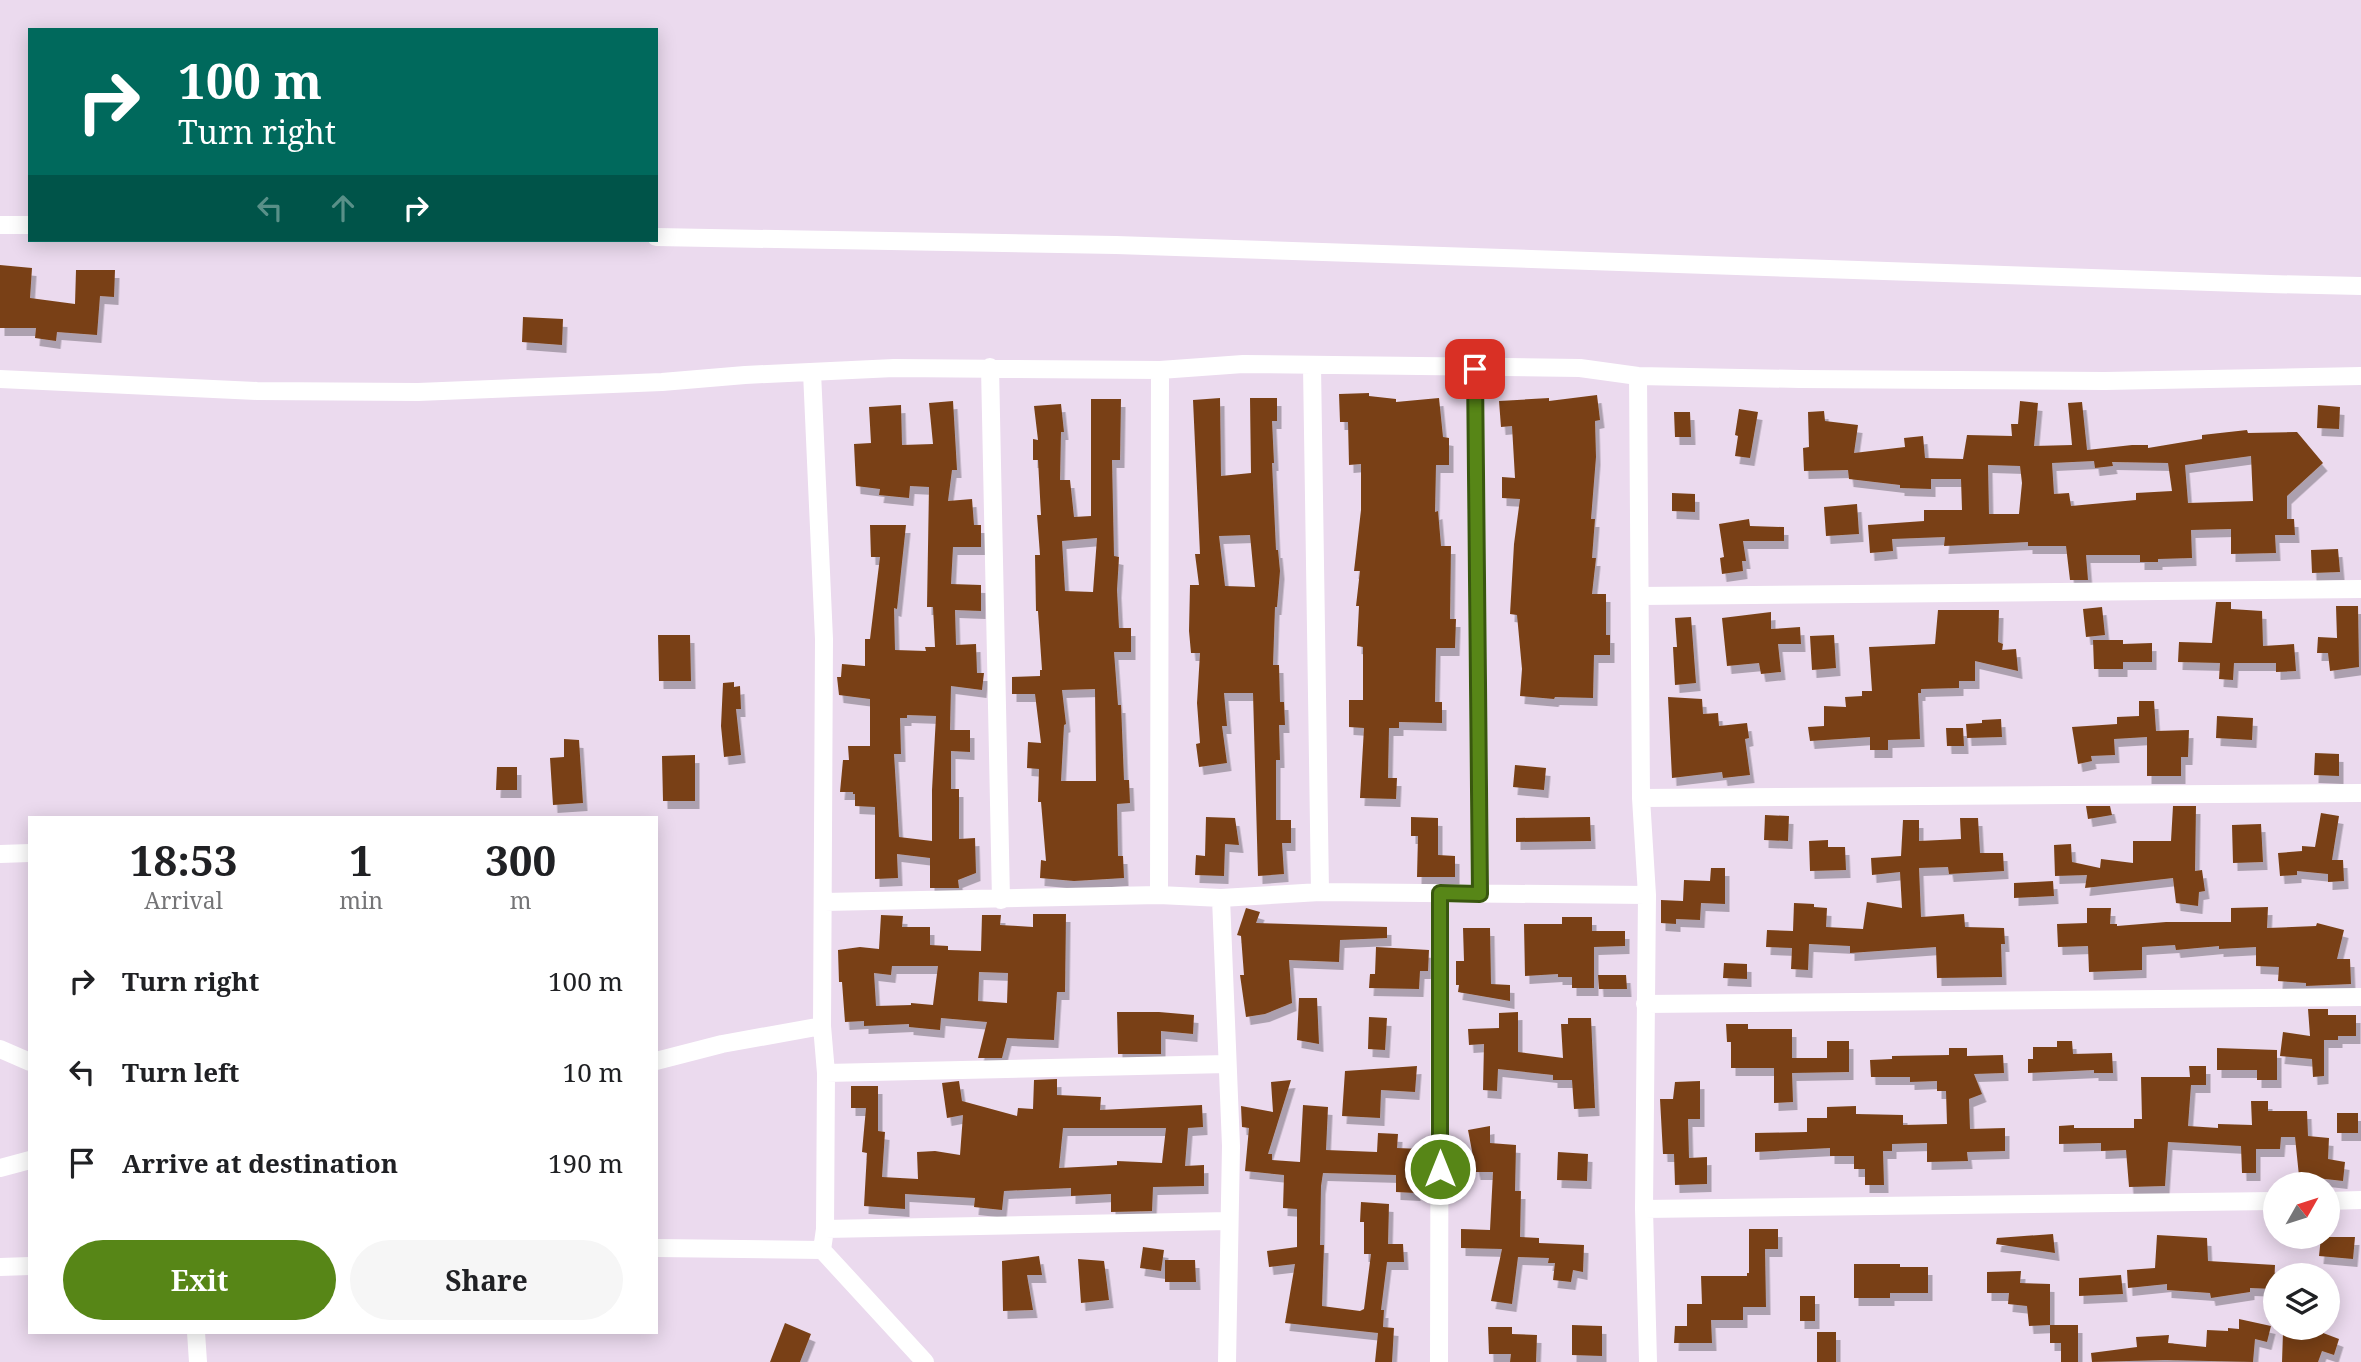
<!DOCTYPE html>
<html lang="en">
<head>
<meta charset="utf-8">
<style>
  :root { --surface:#fff; --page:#f6f6f6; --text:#202124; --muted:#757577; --accent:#578617 }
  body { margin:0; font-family:"Noto Serif",serif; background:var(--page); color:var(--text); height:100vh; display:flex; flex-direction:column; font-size:26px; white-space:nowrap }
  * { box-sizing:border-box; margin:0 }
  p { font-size:23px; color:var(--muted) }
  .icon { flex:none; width:38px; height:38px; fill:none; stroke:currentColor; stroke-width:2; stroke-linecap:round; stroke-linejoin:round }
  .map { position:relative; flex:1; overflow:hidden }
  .details { position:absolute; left:28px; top:816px; width:630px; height:518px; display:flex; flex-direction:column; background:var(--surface); border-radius:0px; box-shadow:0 4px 18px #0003 }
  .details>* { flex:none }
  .top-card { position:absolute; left:28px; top:28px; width:630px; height:214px; border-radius:0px; box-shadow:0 4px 18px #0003; background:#00695c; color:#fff; overflow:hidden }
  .needle { width:46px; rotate:51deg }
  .controls { position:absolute; left:2263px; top:1172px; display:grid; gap:14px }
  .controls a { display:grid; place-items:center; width:77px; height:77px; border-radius:50%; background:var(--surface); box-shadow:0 4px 18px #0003; font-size:35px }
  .pin { position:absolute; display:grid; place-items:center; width:60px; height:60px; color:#fff; margin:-30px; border-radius:14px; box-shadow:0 4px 10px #0006 }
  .me { position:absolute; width:77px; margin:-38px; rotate:0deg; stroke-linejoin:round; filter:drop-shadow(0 0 5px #0008) }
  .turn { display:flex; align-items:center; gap:24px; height:147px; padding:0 35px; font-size:32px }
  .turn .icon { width:91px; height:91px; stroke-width:2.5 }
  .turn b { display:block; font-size:49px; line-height:60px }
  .lanes { display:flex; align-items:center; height:66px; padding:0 35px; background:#0003; justify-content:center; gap:35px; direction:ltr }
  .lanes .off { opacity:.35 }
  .eta { display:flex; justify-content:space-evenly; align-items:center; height:119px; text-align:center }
  .eta b { font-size:42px; font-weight:700; line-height:49px }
  .action { display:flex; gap:14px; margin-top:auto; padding:14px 35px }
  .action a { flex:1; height:80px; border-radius:42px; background:var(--accent); color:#fff; font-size:28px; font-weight:700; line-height:80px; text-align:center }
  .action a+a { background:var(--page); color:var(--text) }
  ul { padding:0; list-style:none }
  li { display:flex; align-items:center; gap:21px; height:91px; padding:0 35px }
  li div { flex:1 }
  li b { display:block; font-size:26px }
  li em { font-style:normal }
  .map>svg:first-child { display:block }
  .building { fill:#794116; fill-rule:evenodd; filter:url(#shadow) }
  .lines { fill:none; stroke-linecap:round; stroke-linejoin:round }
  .street { stroke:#fff; stroke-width:18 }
  .route-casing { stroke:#39570f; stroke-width:18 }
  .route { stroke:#578617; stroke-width:12 }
</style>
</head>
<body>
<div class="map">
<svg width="2361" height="1362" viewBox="0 0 2361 1362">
  <defs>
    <filter id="shadow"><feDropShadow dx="4.5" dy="8" stdDeviation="0" flood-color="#0004"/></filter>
  </defs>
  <rect width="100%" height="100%" fill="#ebdaee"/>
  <path class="building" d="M0 265 32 268 30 298 75 304 76 270H115L114 297 100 296 97 335 57 332 56 341 35 338 36 328H0Z
    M523 317 563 319 562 345 522 342Z
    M1369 393V396L1396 399V402L1439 398 1443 437 1449 438V465H1436L1435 512 1438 511 1441 546H1451L1450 619H1456L1455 648H1436L1435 702H1442V723L1399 722V728H1389L1388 778H1397L1396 799 1360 798 1364 728 1349 727V700H1363V647L1357 646 1359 606H1356L1360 571H1354L1361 510V464L1349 465 1348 422H1340L1339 394Z
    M1597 395 1600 420 1595 421 1596 457 1591 519H1595L1592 558H1596L1592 594H1606V635H1610V655H1594L1593 698 1555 697 1554 699 1520 696 1522 669 1517 615 1510 614 1514 544 1520 499 1502 498V477L1515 478 1512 426 1501 427 1499 401 1549 398V401Z
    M1220 398 1221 476 1251 473 1250 398H1277V421H1272L1274 463H1272L1276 550H1278L1280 571 1277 607H1275L1273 665H1279L1280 702H1284L1285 725H1279L1280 760H1276V820H1291V843H1282L1284 874 1258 876 1253 693H1224L1227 726H1222L1227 763 1199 767 1196 744 1200 743 1197 703 1200 653H1191L1189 631 1190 585H1199L1195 554H1200L1193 400ZM1250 535 1255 587 1225 586 1219 536Z
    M1091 399H1121L1120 460H1112L1114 556 1119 557 1117 590 1119 628H1131V652H1114L1118 705H1121L1124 780H1129L1130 803 1117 804 1118 856H1123L1124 878 1074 881 1040 878 1041 860 1046 861 1041 802H1038L1039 769 1027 768 1028 742 1041 743 1035 694H1012V677L1040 676V670H1042L1038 611H1036L1035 555H1040L1037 515H1041L1038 460H1033V439L1038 440 1034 406 1061 404 1064 432H1061L1060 480H1070L1074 517 1091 516ZM1097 538 1093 592 1065 591 1062 541ZM1095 689 1096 781H1061L1064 725 1066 724 1062 690Z
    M953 401 957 470H952L948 501 972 499 974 525H981V547H953L951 584 981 585V611L955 610 956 645 976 644 977 673H984L982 690 951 686 950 730H970V752L951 751V789H959V839L975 838 976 873 958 880 959 888H930V858L897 854 898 878 875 879V807L855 806V794H853V792H840L843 760H849L848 746H870V699L839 695 837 677H841L842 664 865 666V639H870L880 557H871L870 525H906L897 609 894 608 895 650 926 651 925 647H935L933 607H927L929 487 910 486 909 498 879 495 880 489 856 486 854 444 871 443 869 407 901 405 902 445 933 444 929 403ZM907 715 936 716 932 790V841L899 837 894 754H901L900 718H907Z
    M2020 401 2038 403 2034 446 2072 445 2068 403 2082 402 2087 450 2132 445H2148V448L2202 439V435L2247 430 2248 433 2297 432 2323 463 2287 496V519H2294L2295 535H2275L2276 553 2231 554V529L2191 530 2192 558 2158 559V562H2140V555H2086L2088 580H2070L2066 546H2028V542L1944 546 1945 537 1892 539 1893 551 1870 553 1868 525 1924 521V510H1962L1961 479H1931V489L1900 488V485L1849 479 1848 470 1804 471 1803 448 1809 447 1808 412 1824 411 1825 421 1858 425 1854 453 1905 447 1904 438 1923 436 1925 458 1963 459 1967 435 2012 436 2011 424H2018ZM2251 456 2253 501 2188 503 2185 465ZM2094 461 2095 468 2113 466 2112 462 2168 463 2172 491 2136 493V500L2071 506 2069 493 2054 494 2052 463ZM1988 465 2020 466 2022 483 2019 514H1989Z
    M2318 405 2340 407 2339 429 2317 428Z
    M1739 409 1758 412 1750 458 1735 456 1738 436 1735 435Z
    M1674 412H1690L1691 437H1675Z
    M1672 493 1695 494V512L1672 511Z
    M1857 504 1859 534 1826 536 1824 507Z
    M1749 519 1750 526 1784 527V541H1743L1746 561H1742L1743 571 1722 574 1720 558 1724 557 1719 524Z
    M2338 549 2340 572 2312 573 2311 550Z
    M2216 602H2231V609L2262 611 2263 646 2294 644 2296 671 2276 672V663H2234L2233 680 2219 679 2220 663 2178 662 2179 642 2212 643Z
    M2336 606H2358L2359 667 2330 671 2328 653H2317L2318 637 2337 638Z
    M2102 607 2105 635 2086 637 2083 609Z
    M1938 610H1999L1998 642 2003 644 2002 650 2016 649 2018 671 1975 661V681H1959V688L1921 689V693H1918L1920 739 1888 740V750H1870V737L1810 741 1808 727 1824 726V706L1846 707 1845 697 1862 696V691H1872L1869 647 1935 644Z
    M1771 612V629L1800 627 1801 644H1778L1781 672 1761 674 1759 663 1727 666 1722 618Z
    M1691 617 1696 683 1675 685 1673 647H1677L1675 618Z
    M658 635H690L691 681H659Z
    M1834 635 1836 668 1812 670 1810 636Z
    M2093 640H2123V644L2152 643V662H2123V669H2094Z
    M734 682V687L740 686 741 709H736L741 755 724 757 721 726 723 683Z
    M1668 697 1702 699 1703 714 1718 713 1719 726 1747 723 1749 738 1745 739 1750 775 1723 778 1722 772 1672 778Z
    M2139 701H2154L2156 731 2189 730 2188 757H2181V776H2147V737L2114 739 2115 755 2091 756 2092 761 2078 764 2072 727 2117 724V717L2139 716Z
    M2217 716 2253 718 2252 740 2216 738Z
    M2001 719 2002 737 1967 738 1966 724 1982 723V720Z
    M1946 728H1963L1964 746H1947Z
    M564 739 579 740 583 803 553 805 550 758 564 757Z
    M2315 753 2339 754V776L2314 775Z
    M695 755V801H663L662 756Z
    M1515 765 1546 768 1544 790 1513 787Z
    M497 767H517V790H496Z
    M2086 806H2110L2112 815 2088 819Z
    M2173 806H2196L2195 871 2202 870 2205 891 2199 892 2198 906 2176 903 2173 878 2085 888 2087 875 2055 876 2054 845 2071 844 2072 862 2100 868 2101 859 2133 863V841H2171Z
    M2321 813 2339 816 2332 860H2343L2344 881 2328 882V874L2297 871V875L2280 876 2278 853 2302 851V846L2315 847Z
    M1765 815 1789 816 1788 841 1764 840Z
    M1206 817 1235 818 1239 845 1225 844 1224 876 1195 875 1196 855 1205 856Z
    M1411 817 1438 818V855L1455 856V877H1417L1418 836H1411Z
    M1590 817 1591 841 1516 842V818Z
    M1960 818H1978L1980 853H2003L2004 871 1949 874 1948 867 1919 868 1921 917 1964 914 1965 927 2004 928 2005 944H2001L2002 977 1937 978 1936 947 1850 953V946L1809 944 1808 970 1791 969 1792 948 1766 947 1767 930 1793 931 1794 903 1814 904V907L1827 908 1826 927 1863 929 1867 902 1902 908 1900 872 1872 875 1871 858 1901 856 1903 820H1919V841L1961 839Z
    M2261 824 2263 862 2233 863 2232 825Z
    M1828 840V847H1845L1846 870 1810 871 1809 841Z
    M1711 868H1725V904L1701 903 1700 920 1676 919V924L1661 923V900L1683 901 1684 880 1710 881Z
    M2053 881 2054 896 2014 898V883Z
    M2268 907 2267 928 2316 926 2317 923 2344 930 2337 959H2350L2351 984 2306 986V983L2278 981 2279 967 2256 966V947L2219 949V946L2176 950 2175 945 2142 947V970L2089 972 2088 946 2058 947 2057 924 2087 923V908H2111L2110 924H2117V926L2166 922H2231V908Z
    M1246 908 1260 912 1256 923 1387 927V938L1340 940 1339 962 1289 960 1292 1003 1265 1014 1246 1017 1240 975H1244L1241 936 1237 935Z
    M1033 914H1066L1065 992H1057L1054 1040 1007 1038 1002 1058H978L987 1022 941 1018 940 1030 909 1027V1024L864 1026V1021L845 1022 842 982H839L838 950 860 947 879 949 881 915 903 916 902 927H930V945L948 946V950L981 951 982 915H1001L1000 925 1033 927ZM892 966H938L933 1005 911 1003V1005L876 1006 874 973 891 975ZM979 972 1008 973 1007 1003 978 1001Z
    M1562 917H1592V931H1625V946L1594 947V988H1572V977H1558V974L1525 976 1524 924H1562Z
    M1463 928H1490L1491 984 1510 985V1001L1458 992 1459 985H1456V961H1464Z
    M1376 947 1429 950 1428 971H1420L1419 989 1369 988 1370 974H1375Z
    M1724 963 1747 964V979L1723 978Z
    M1598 975H1626L1627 989H1599Z
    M1299 998H1317L1319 1044 1297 1040Z
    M2308 1009H2328V1015H2356V1036H2338V1040H2324V1076L2313 1077 2312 1059 2280 1056 2283 1032 2310 1036Z
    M1117 1012H1159L1194 1015 1193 1034 1161 1031V1054H1118Z
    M1518 1012V1052L1563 1058 1561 1024H1568V1018H1591L1595 1108 1574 1109 1572 1080H1553V1075L1498 1069 1497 1091 1483 1090 1484 1044 1469 1045 1468 1029 1499 1028V1013Z
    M1369 1017 1387 1018 1385 1050 1368 1049Z
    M1726 1024H1748V1029H1792V1058H1827V1041H1849V1072L1792 1073 1793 1102 1774 1103V1068H1731V1042H1727Z
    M2057 1041H2072L2073 1054 2112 1053 2113 1073H2094V1070L2028 1073V1059H2033V1047H2057Z
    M1949 1048H1967V1056L2003 1055 2004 1073 1974 1074 1982 1094 1969 1099 1970 1129 2005 1128V1151L1967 1152 1968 1161 1927 1162V1143L1892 1144V1151H1883L1884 1185H1865V1169H1854V1156H1830V1148L1755 1152V1133L1807 1132V1118H1827V1107L1856 1106V1114L1903 1115V1125L1947 1124 1946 1091H1937V1081L1910 1082V1077H1871L1870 1060 1892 1059V1056L1949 1055Z
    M2217 1048 2277 1050V1080H2257V1070H2217Z
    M1417 1066 1415 1092 1381 1090 1380 1118 1342 1116 1345 1071Z
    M2189 1066H2206V1085H2191L2188 1126 2218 1128V1124L2252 1125 2251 1101H2268V1111H2307L2308 1136 2329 1138 2328 1159 2345 1162 2343 1181 2299 1176 2295 1137H2281L2280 1149H2256V1173H2242L2241 1146 2168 1142 2165 1186 2129 1187 2126 1150 2101 1151V1143L2059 1144V1126L2074 1125V1128H2134V1119H2142L2141 1077H2190Z
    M1057 1079V1095L1101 1097 1100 1110 1202 1105 1203 1127 1188 1128 1185 1166 1204 1165V1186L1153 1187 1152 1211 1111 1212V1194L1071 1196V1188L1004 1191 1002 1210 974 1207 975 1198 905 1194V1209L864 1206 867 1153 862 1152 866 1108H851V1086H878V1131L885 1132 882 1177 918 1179 917 1152 935 1151 960 1155 963 1115 947 1118 942 1083 959 1081 962 1101 1017 1116 1018 1108 1033 1109 1034 1080ZM1063 1128H1166L1162 1163 1117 1161V1165L1059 1168Z
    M1291 1080 1268 1154H1272V1160L1300 1162 1303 1105 1328 1107 1326 1150 1377 1152 1378 1133 1398 1134 1397 1148 1421 1149 1416 1193 1396 1192V1175L1323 1173 1321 1186 1320 1245H1324L1322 1306 1360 1311 1364 1309 1371 1254H1364V1222H1360L1361 1202 1389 1204 1388 1244H1403L1404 1262H1387L1381 1310H1384L1383 1327 1394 1328 1392 1362H1375L1378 1333 1285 1323 1295 1264 1269 1267 1267 1251 1297 1247V1209L1283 1208 1284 1175 1245 1171 1249 1128 1242 1127 1241 1106 1273 1112 1271 1082Z
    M1700 1081V1119H1688L1689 1158 1707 1157V1184L1675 1185 1674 1154H1663L1660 1099H1673L1675 1082Z
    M2337 1113H2358V1133H2337Z
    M1490 1126V1143L1516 1145 1515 1191H1521L1520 1237 1539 1238V1243L1584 1245 1583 1272 1573 1270 1571 1282 1553 1280 1555 1263H1548L1549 1258 1518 1257 1512 1304 1491 1301 1502 1249 1461 1248V1229L1490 1230 1493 1172H1476L1468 1130Z
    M1558 1152 1588 1154 1587 1181 1557 1180Z
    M1749 1229H1778V1249H1765L1766 1307H1743V1320H1711L1712 1343H1674L1675 1326H1687V1304H1702L1701 1276H1747V1273H1749Z
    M2053 1234 2055 1253 1996 1244 1997 1238Z
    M2157 1235 2207 1238 2208 1261 2275 1265 2274 1289 2250 1288V1292L2211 1298 2210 1293 2167 1290V1284L2128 1288 2127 1270 2155 1268Z
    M2321 1237H2355L2353 1259 2319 1256Z
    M1143 1247 1164 1250 1161 1271 1140 1268Z
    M1039 1256 1042 1275H1027L1033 1310 1003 1311 1002 1261Z
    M1078 1259 1104 1261 1109 1300 1081 1303Z
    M1165 1260H1195L1196 1282H1165Z
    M1854 1264H1900V1267H1928V1293H1890V1298H1854Z
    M2021 1271 2020 1283 2050 1284V1325L2029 1326 2027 1306 2008 1304 2009 1293H1987V1272Z
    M2121 1275 2123 1294 2079 1296V1278Z
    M1800 1296H1815V1321H1800Z
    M2239 1319 2271 1326 2267 1342 2255 1339 2253 1362 2165 1360 2092 1362 2091 1353 2137 1347 2136 1337 2169 1335 2168 1343 2206 1347 2207 1330 2228 1331V1328L2239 1329Z
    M785 1323 811 1334 800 1362H770Z
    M1572 1325 1602 1326V1356L1572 1355Z
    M2050 1325H2078V1362H2061V1343H2050Z
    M1488 1327H1512V1334L1537 1335 1536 1362H1510L1511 1354H1489Z
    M2310 1328 2339 1339 2334 1355 2322 1351 2318 1362H2282L2283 1332 2308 1338Z
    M1817 1332H1836V1362H1817Z"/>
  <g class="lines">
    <path class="street" d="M0 225H30
      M656 237 1116 245 2270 284 2361 286
      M1312 366 1320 892
      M990 367 1001 900
      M1475 369 1480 893
      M812 372 824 639 822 1026 826 1073 825 1229 822 1250
      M1638 376 1641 798 1647 895 1644 1209 1648 1362
      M0 379 257 391 418 392 662 382 745 375 894 368 1160 370 1243 364 1580 368 1638 376 1800 379 2105 381 2361 376
      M1640 596 2361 589
      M1641 798 2361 793
      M0 854 30 853
      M1159 895 1160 370
      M1221 898 1231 1146 1227 1362
      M824 902 1159 895 1221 898 1320 892 1647 895
      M1645 1004 2361 997
      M0 1049 30 1062
      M656 1061 722 1044 822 1026
      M826 1073 1227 1064
      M0 1168 30 1160
      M2328 1201 2361 1200
      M1644 1209 2275 1201
      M825 1229 1229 1221
      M656 1248 822 1250 925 1362
      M0 1267 30 1266
      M196 1332 198 1362
      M1439 1362 1440 893"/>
  </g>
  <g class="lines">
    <g class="route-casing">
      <path id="route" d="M1440 1169V893L1480 894 1475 369"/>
    </g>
    <use href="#route" class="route"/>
  </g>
</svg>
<div class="controls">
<a><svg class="needle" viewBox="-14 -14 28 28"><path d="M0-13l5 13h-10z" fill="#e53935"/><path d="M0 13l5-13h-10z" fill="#757577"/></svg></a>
<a><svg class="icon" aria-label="layers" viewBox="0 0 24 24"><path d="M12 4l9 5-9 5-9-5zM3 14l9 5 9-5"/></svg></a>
</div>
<div class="pin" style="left:1475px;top:369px;background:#d93025"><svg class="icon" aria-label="arrive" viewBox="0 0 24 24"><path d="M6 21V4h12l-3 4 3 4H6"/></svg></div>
<svg class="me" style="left:1440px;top:1169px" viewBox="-20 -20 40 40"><circle r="17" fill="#578617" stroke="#fff" stroke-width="3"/><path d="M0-11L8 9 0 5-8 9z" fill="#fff"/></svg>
<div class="top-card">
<div class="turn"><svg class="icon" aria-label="right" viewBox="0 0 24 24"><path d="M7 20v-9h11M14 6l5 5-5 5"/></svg><div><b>100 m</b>Turn right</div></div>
<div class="lanes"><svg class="icon off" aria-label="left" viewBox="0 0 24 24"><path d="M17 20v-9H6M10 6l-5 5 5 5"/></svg><svg class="icon off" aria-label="ahead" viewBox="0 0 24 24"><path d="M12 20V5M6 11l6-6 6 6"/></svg><svg class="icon" aria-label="right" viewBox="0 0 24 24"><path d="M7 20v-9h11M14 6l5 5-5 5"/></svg></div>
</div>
<section class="details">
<div class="eta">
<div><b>18:53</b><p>Arrival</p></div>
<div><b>1</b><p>min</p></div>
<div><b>300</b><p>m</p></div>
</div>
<ul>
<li><svg class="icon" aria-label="right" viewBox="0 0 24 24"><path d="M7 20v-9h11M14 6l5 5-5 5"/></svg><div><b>Turn right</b></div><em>100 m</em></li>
<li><svg class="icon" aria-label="left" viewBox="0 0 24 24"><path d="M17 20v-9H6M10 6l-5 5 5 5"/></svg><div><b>Turn left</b></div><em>10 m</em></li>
<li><svg class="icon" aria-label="arrive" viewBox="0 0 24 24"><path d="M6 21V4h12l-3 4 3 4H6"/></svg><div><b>Arrive at destination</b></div><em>190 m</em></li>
</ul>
<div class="action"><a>Exit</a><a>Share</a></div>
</section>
</div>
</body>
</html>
